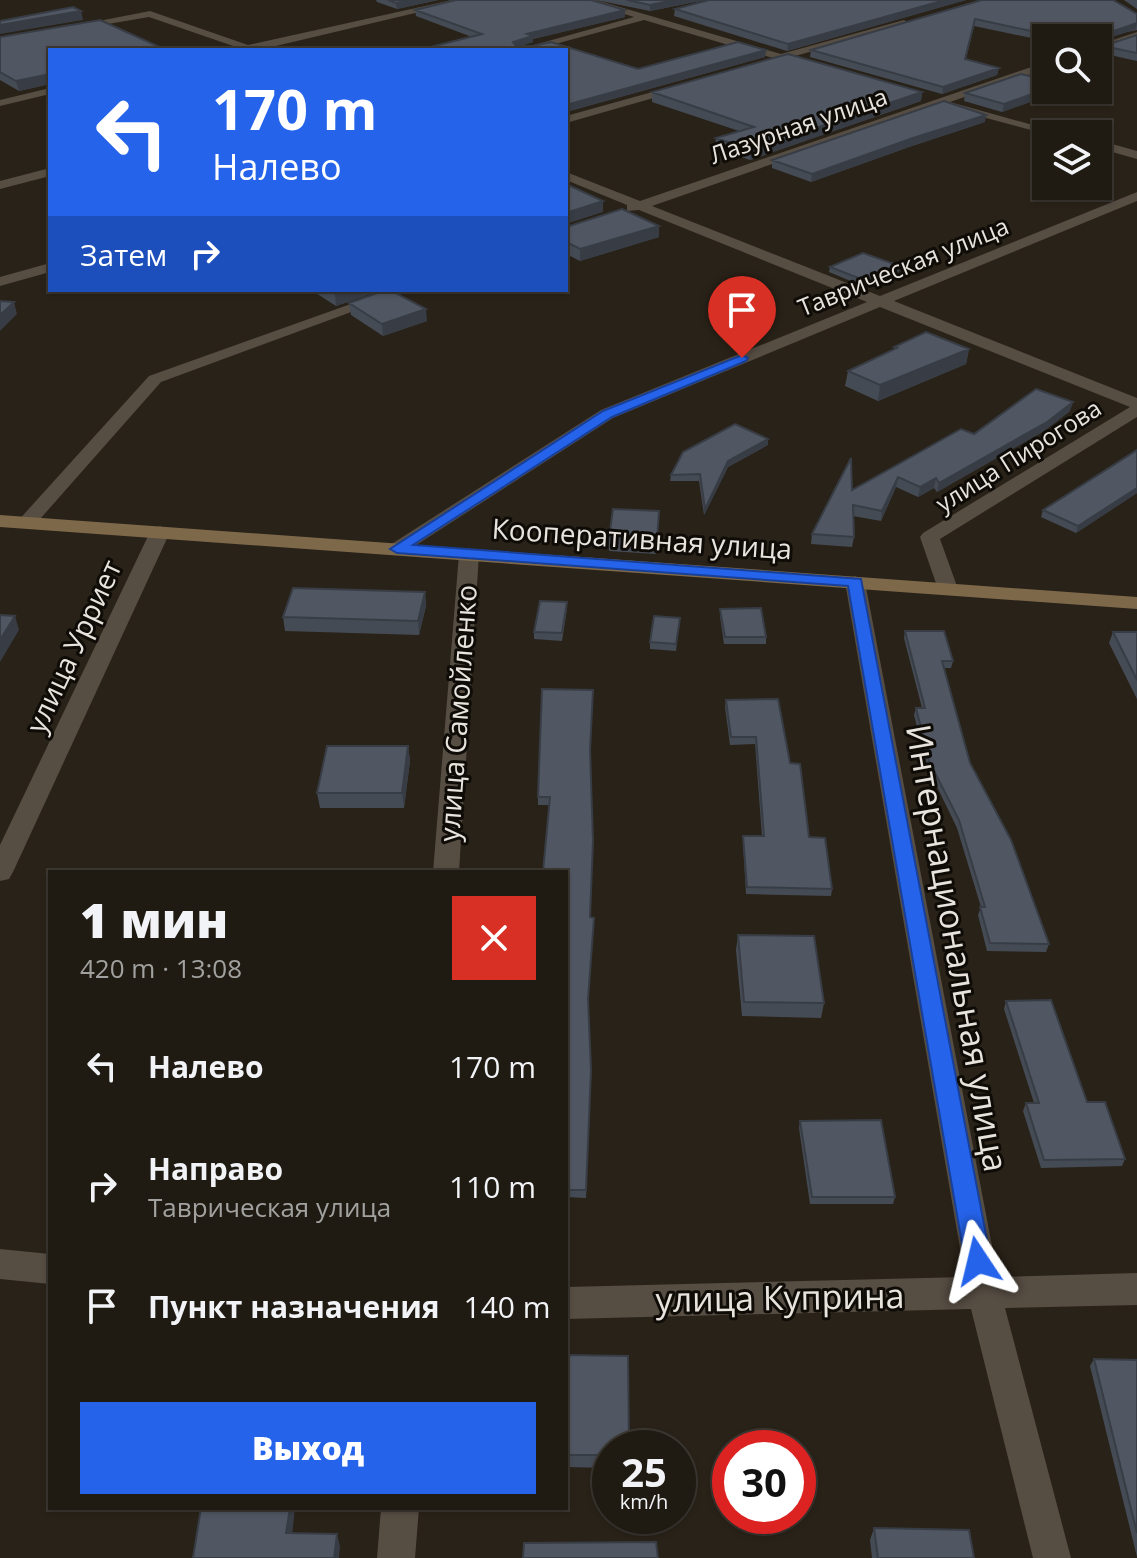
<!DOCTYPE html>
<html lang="ru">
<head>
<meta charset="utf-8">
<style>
  :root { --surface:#1f1a12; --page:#2c2720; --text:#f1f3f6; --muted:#a1a19f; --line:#3c3832; --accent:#2563eb }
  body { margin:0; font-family:"Open Sans",sans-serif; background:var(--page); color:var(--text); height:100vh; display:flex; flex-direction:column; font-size:30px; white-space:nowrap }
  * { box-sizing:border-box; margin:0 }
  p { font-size:26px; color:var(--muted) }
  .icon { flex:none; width:44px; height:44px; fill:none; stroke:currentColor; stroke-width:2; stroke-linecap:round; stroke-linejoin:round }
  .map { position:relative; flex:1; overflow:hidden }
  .details { position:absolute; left:48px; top:870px; width:520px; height:640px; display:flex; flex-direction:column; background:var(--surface); border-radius:0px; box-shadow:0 2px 6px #0004,0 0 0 2px var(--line) }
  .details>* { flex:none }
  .guide { position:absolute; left:48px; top:48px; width:520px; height:244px; border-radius:0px; box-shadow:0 2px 6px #0004,0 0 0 2px var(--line); background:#2563eb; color:#fff; overflow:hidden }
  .fabs { position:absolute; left:1032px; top:24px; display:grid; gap:16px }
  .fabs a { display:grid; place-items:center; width:80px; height:80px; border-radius:0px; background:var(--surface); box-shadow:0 2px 6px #0004,0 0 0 2px var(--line); font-size:40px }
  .speed { position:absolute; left:592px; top:1430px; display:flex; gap:16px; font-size:40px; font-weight:700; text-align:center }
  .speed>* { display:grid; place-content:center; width:104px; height:104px; border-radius:50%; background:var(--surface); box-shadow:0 2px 6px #0004,0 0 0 2px var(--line); line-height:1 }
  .speed small { font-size:20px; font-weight:400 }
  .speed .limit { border:12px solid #d22; background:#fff; color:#111 }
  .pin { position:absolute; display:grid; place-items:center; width:68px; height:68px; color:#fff; margin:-82px -34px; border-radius:50% 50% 50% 0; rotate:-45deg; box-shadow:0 0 8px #0007 }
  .pin .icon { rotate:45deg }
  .me { position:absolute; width:88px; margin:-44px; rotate:350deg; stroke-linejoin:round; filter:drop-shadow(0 0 6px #0008) }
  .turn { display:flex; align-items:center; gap:28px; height:168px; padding:0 32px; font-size:36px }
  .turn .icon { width:104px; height:104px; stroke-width:2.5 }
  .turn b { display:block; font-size:56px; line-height:68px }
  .then { display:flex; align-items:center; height:76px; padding:0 32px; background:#0003; gap:16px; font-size:30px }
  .round { display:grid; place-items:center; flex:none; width:84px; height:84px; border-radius:0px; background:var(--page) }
  .summary { display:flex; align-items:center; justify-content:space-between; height:136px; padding:0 32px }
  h1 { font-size:48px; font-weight:800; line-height:60px }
  .button { display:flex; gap:16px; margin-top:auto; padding:16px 32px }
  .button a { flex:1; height:92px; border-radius:0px; background:var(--accent); color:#fff; font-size:32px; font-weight:800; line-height:92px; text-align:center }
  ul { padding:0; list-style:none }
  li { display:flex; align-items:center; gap:24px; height:120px; padding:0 32px }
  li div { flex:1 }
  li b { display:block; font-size:30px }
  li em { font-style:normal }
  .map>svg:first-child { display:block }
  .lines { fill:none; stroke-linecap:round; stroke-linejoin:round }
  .street { fill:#564d43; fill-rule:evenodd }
  .secondary { fill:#7e684a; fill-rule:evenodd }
  .wall { fill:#454b54 }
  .shaded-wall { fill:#383d45 }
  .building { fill:#505762; stroke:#383d45; stroke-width:2 }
  .route { fill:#2563eb; stroke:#184099; stroke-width:2 }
  .labels { text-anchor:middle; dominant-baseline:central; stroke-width:6; stroke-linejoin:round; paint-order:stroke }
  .far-street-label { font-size:24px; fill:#e8e3dd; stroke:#0f0c08 }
  .street-label { font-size:28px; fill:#e8e3dd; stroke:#0f0c08 }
  .near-street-label { font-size:34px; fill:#e8e3dd; stroke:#0f0c08 }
</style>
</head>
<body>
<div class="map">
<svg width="1137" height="1558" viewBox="0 0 1137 1558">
  <rect width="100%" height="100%" fill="#292218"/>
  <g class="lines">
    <path class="street" d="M452 0H470L259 50H233L236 47 149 17 73 30 68 27 150 11 248 45Z
      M581 0H596L781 54 904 20 909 23 792 57 814 64 810 69 644 20 533 50H516L634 17Z
      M1137 32V38L1098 51V45Z
      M1046 62V69L950 102 1065 134H1046L945 107 944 104 652 206 880 296 1137 192V201L894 301 1137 398V417L940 539 958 589 955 593 948 595 938 589 920 537 923 533 1130 407 880 307 613 418 404 553H390L387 549 390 545 601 410 867 302 639 210 627 211V205L566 180V172L640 201Z
      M681 84 685 89 566 123V116Z
      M50 88V94L0 106V100Z
      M1098 140 1137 151V159L1098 148Z
      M50 168V176L0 189V181Z
      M50 263V272L0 286V277Z
      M390 290H411L161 382 33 527H19L16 523 149 376Z
      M160 526 170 532 13 872 9 879 0 881V845L150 532Z
      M469 548 479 554 459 872H433L459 554Z
      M855 576 865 582 998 1277 1137 1273V1305L1005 1308 1071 1558H1033L971 1309 566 1319V1287L965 1277 845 582Z
      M0 1249 50 1254V1284L0 1279Z
      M381 1508H419L415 1558H377Z"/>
    <path class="secondary" d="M0 515 1137 597V609L0 527Z"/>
  </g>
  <path class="wall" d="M376 0H438L397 9 377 2Z
    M456 0H591L625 10V17L533 39V42L520 46H533L551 42 638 69 738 42 766 50 765 57 566 112V50H419L472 37 416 16 415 10Z
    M596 0H705L650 11Z
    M966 0 787 51 674 16 675 9Z
    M982 0 1137 14V30L1098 38H1046V41L974 26 966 59 999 68 997 75 942 94 810 57 811 50Z
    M1124 0H1137V9Z
    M1137 35V61L1101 53 1103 46Z
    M0 37 50 50V84L19 91 0 80Z
    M652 92H922L921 101 750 160 715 148 716 138 739 131 652 102Z
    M1058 92 1002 112 964 101 965 93Z
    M985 122 912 146 811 182 772 168V160Z
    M659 226V237L580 261 566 254V227Z
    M830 267 899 272 865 287 829 272Z
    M311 290H373V293L336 306Z
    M349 303 427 321 383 336 351 315Z
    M894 347 969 349 966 364 878 401 845 386 848 371 894 350Z
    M1070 411 1044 431 937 492 934 488 918 497 896 487 881 521 853 516 854 537 852 547 811 544 812 534 852 490 974 434Z
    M768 445 728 467 704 515 699 481H670L671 475Z
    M1137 450V493L1076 533 1041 517 1043 510Z
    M659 511 656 554 609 551V538Z
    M425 592 426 606 419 635 285 631 283 617Z
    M567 609 562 641 534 639V632Z
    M720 609 766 637V644H724L720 616Z
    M680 618 676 651 650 649V642Z
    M905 631 953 661 951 668H944L970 763 1049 944 1046 952 987 951 978 915 981 907 957 828 928 768 914 715 916 708H922L904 638Z
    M1113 632H1137V699L1109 643Z
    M726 700 790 763 809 837 832 889 831 896 746 894 743 843V836H762L755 744 730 745 725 707Z
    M408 746 410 761 404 808H320L317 793Z
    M590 754 588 1003 591 1070 586 1198 566 1197V872L550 805H538V797Z
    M738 935 824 1003 821 1018 742 1016 736 950Z
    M1006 1001 1125 1159 1122 1166 1041 1168 1023 1111 1026 1103H1034L1004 1009Z
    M800 1121 895 1197 893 1204H810L799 1128Z
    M566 1355 610 1448V1468L566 1467Z
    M1094 1359 1137 1360V1557L1090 1366Z
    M874 1528 974 1558H872L870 1540Z"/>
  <path class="shaded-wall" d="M409 0H438L397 9 396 3Z
    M674 0H705L650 11V5Z
    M945 0H966L787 51 788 44Z
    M625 10V17L533 39V42L514 48 513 42 527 34Z
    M81 11 83 20 0 34V25Z
    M1137 23 1136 29 1098 42 1099 36Z
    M766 50 765 57 566 112V105Z
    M999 68 997 75 942 94 943 87Z
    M50 74V84L19 91 16 81Z
    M1046 89V90H1058V92L1002 112 1004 104Z
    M922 92 921 101 750 160 751 150Z
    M986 115 985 122 912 146 811 182 812 174 913 138Z
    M603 201V212L566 224V213Z
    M659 226V237L580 261V249Z
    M900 266 899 272 865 287 866 281Z
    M346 290H373V293L336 306 335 294Z
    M14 302 17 314 0 331V315Z
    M426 309 427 321 383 336 382 324Z
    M969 349 966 364 878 401 880 385Z
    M1073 402 1070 411 1044 431 937 492 939 483Z
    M768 439V445L728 467 704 515 705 509 728 461Z
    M898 477 896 487 881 521 882 511Z
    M936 478 934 488 918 497 920 487Z
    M1137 488V493L1076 533 1078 526Z
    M425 592 426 606 419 635 418 621Z
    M15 616 19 630 0 662V640Z
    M408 746 410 761 404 808 402 793Z
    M290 1508H295L291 1545 286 1533Z
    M337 1534 340 1546 339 1558H334Z"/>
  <path class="building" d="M388 0H409L396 3Z
    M456 0H591L625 10 527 34 533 36 513 42 516 46H533L551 42 638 69 738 42 766 50 566 105V50H419L482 34 415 10Z
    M627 0H674L650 5Z
    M709 0H945L788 44 675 9Z
    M982 0H1113L1137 14V23L1099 36 1098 39 1064 38 975 19 965 59 999 68 943 87 811 50Z
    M73 7 81 11 0 25V21Z
    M100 20 166 50H50V74L16 81 0 72V37Z
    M1137 35V53L1103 46Z
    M788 54 922 92 751 150 716 138 754 127 652 92Z
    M1021 74 1046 80V89L1004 104 965 93Z
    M944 101 986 115 913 138 812 174 772 160Z
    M566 184 603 201 566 213Z
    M622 209 659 226 580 249 566 242V227Z
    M863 253 900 266 866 281 830 267Z
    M328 290H346L335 294Z
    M386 290H390L426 309 382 324 349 303Z
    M0 301 14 302 0 315Z
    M926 332 969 349 880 385 848 371 897 348 894 347Z
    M1036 389 1073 402 1047 422 939 483 936 478 920 487 898 477 882 511 853 505 854 537 812 534 851 458 852 490 961 429 974 434Z
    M735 424 768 439 728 461 705 509 700 474 671 475 683 452Z
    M1137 450V488L1078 526 1043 510Z
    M613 509 659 511 657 540 609 538Z
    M293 588 425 592 418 621 283 617Z
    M540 601 567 602 562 633 534 632Z
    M761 608 766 637H725L720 609Z
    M0 615 15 616 0 640Z
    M654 616 680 618 676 644 650 642Z
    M905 631H944L953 661H942L970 763 1011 840 1049 944 990 943 980 907H985L959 820 929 761 916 708H925Z
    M1113 632H1137V680Z
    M542 689 593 690 590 750 593 841 590 917 594 918 588 999 591 1070 586 1190H566V872H543L550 797H538Z
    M778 699 790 763 800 764 809 837 825 838 832 889 747 887 743 836H764L756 737H731L726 700Z
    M327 746H408L402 793H317Z
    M738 935 814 936 824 1003 744 1002Z
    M1051 1000 1087 1102H1105L1125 1159 1044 1160 1026 1103H1039L1006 1001Z
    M881 1120 895 1197H812L800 1121Z
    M566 1355 628 1356 629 1448H610V1455H566Z
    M1094 1359 1137 1360V1533Z
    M201 1508H290L286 1533 337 1534 334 1558H193Z
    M874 1528 969 1530 974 1558H878Z
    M656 1542 658 1558H523L524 1543Z"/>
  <path class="route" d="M742 355 748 358 746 361 612 417 413 545 861 579 991 1261 987 1269 978 1273 969 1269 965 1261 848 586 397 553 390 549 603 411Z"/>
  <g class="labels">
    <g class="far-street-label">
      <text transform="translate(798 125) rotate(-19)">Лазурная улица</text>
      <text transform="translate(903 266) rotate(-22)">Таврическая улица</text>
      <text transform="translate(1018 455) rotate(-32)">улица Пирогова</text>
    </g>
    <g class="street-label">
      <text transform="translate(642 538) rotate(4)">Кооперативная улица</text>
      <text transform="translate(73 646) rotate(-65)">улица Урриет</text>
      <text transform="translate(457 713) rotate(-86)">улица Самойленко</text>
    </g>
    <g class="near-street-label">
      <text transform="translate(958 948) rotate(80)">Интернациональная улица</text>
      <text transform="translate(780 1297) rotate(-1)">улица Куприна</text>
    </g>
  </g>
</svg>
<div class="fabs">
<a><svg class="icon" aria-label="search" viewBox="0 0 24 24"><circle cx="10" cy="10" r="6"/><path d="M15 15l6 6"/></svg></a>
<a><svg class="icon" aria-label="layers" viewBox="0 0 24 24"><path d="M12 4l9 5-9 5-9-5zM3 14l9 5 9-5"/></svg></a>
</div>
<div class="speed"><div>25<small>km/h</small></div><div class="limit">30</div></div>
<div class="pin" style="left:742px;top:358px;background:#d93025"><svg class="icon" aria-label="arrive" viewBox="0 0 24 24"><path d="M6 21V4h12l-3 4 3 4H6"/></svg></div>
<svg class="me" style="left:978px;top:1261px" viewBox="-20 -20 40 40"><path d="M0-17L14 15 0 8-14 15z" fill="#2563eb" stroke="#fff" stroke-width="4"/></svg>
<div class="guide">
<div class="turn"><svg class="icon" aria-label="left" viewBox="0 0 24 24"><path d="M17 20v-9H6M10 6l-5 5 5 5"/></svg><div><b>170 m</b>Налево</div></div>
<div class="then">Затем<svg class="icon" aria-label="right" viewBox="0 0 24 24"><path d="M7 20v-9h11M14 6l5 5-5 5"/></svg></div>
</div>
<section class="details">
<div class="summary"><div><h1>1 мин</h1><p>420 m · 13:08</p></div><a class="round" style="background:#d93025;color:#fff"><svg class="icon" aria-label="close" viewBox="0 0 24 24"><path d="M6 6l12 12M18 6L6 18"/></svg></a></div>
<ul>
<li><svg class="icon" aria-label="left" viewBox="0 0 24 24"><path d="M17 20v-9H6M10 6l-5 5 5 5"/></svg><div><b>Налево</b></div><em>170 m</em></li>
<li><svg class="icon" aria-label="right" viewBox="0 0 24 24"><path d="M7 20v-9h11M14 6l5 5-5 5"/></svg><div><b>Направо</b><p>Таврическая улица</p></div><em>110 m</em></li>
<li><svg class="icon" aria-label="arrive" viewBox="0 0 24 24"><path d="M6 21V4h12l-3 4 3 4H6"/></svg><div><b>Пункт назначения</b></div><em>140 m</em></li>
</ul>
<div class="button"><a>Выход</a></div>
</section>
</div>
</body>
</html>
